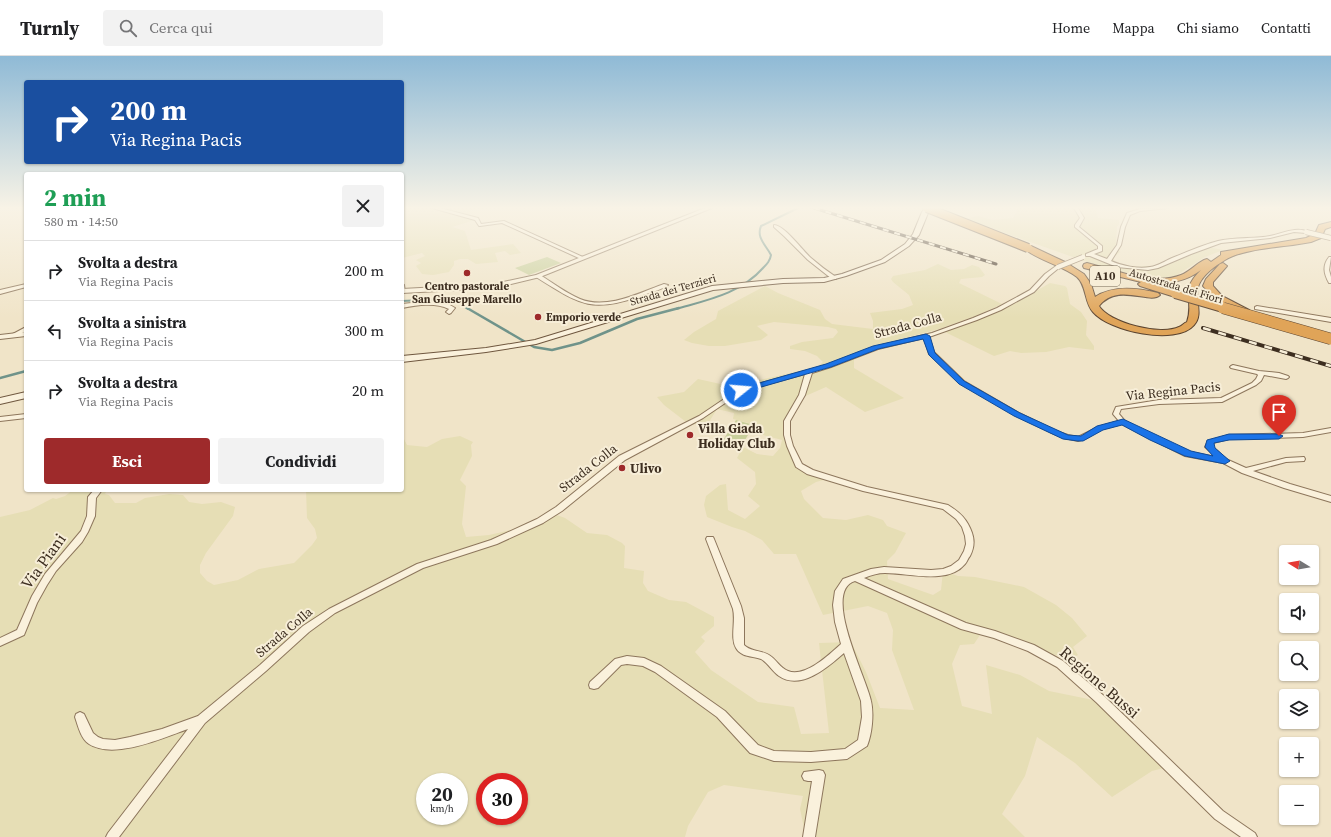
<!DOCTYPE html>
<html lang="it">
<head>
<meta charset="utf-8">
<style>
  :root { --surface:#fff; --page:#f2f2f2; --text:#202124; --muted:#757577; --line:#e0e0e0; --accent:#9e2a2b }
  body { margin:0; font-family:"Source Serif 4",serif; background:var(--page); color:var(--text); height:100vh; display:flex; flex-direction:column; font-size:15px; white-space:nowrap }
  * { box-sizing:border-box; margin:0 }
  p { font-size:13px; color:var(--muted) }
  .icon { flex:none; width:22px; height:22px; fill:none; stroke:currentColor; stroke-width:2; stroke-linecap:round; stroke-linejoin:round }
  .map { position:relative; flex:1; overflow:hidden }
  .panel { position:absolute; left:24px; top:116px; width:380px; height:320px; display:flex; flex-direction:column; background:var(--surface); border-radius:4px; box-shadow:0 1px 3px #0004 }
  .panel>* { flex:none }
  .hud { position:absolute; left:24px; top:24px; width:380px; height:84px; border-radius:4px; box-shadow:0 1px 3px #0004; background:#1a4fa0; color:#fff; overflow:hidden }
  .needle { width:26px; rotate:281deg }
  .buttons { position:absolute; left:1279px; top:489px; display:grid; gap:8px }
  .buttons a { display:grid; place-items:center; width:40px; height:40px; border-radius:4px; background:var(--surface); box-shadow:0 1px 3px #0004; font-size:20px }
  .speed { position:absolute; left:416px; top:717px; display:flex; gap:8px; font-size:20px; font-weight:700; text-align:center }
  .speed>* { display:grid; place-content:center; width:52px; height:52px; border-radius:50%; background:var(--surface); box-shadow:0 1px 3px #0004; line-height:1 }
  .speed small { font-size:10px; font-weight:400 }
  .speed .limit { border:6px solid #d22; background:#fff; color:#111 }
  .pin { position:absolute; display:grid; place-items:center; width:34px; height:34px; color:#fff; margin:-41px -17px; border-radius:50% 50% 50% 0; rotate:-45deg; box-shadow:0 0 4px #0007 }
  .pin .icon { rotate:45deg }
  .me { position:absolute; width:44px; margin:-22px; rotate:73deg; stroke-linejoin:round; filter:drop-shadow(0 0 3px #0008) }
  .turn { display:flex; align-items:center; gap:14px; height:84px; padding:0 20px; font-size:18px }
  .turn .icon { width:52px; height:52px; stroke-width:2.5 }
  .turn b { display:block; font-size:28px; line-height:34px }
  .round { display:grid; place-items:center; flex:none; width:42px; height:42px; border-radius:4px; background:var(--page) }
  .summary { display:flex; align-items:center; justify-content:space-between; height:68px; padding:0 20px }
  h1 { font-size:24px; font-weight:700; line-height:30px; color:#1e9e55 }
  .action { display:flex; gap:8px; margin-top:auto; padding:8px 20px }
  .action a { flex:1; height:46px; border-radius:4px; background:var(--accent); color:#fff; font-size:16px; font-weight:700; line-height:46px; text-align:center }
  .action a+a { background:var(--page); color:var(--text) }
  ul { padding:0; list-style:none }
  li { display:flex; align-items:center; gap:12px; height:60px; padding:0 20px; border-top:1px solid var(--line) }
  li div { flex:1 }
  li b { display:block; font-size:15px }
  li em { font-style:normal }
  header { display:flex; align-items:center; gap:24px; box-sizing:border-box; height:56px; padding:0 20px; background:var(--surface); border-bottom:1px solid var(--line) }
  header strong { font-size:19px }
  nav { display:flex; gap:22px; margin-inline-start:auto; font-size:14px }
  .search { width:280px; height:36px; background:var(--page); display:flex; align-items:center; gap:10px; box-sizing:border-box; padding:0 14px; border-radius:4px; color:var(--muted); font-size:15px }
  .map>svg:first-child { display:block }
  .farmland { fill:#e6deb5; fill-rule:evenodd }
  .green { fill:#c9cf9b }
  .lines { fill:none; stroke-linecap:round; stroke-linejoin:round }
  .stream-far1 { stroke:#6f938a; stroke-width:2 }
  .stream { stroke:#6f938a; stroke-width:2.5 }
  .minor-casing { stroke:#8d765c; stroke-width:2 }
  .tertiary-casing { stroke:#8d765c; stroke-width:2 }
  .secondary-casing { stroke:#6f573f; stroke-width:2 }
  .motorway-casing { stroke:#5b4430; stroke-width:2 }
  .minor { fill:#faf1dc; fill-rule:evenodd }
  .tertiary { fill:#faf1dc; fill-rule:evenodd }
  .secondary { fill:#faf1dc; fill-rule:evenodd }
  .motorway { fill:#e0a458; fill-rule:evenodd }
  .rail-far1-casing { stroke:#3d2e20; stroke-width:3 }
  .rail-casing { stroke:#3d2e20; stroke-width:4 }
  .rail-far1 { stroke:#f7eed8; stroke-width:2; stroke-dasharray:6; stroke-linecap:butt }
  .rail { stroke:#f7eed8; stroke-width:2.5; stroke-dasharray:8; stroke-linecap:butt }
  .minor-bridge-casing { stroke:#8d765c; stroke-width:6; stroke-linecap:butt }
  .motorway-bridge-far1-casing { stroke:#5b4430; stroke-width:10; stroke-linecap:butt }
  .motorway-bridge-casing { stroke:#5b4430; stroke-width:12; stroke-linecap:butt }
  .minor-bridge { stroke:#faf1dc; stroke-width:4.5 }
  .motorway-bridge-far1 { stroke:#e0a458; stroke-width:8 }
  .motorway-bridge { stroke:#e0a458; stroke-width:11 }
  .route { fill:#1a73e8; stroke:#114b97 }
  .poi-dot { fill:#9e2a2b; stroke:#f7eed8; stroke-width:1.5 }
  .labels { text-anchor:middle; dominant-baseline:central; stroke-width:4; stroke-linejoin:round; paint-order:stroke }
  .far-poi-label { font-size:11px; font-weight:bold; fill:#3d2e20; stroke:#f7eed8 }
  .far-street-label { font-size:11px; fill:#3d2e20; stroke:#f7eed8 }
  .shield { fill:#f7eed8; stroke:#756857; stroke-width:1 }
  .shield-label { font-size:12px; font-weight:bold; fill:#3d2e20 }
  .street-label { font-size:13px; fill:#3d2e20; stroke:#f7eed8 }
  .poi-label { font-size:13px; font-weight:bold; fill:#3d2e20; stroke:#f7eed8; text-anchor:start }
  .near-street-label { font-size:16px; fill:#3d2e20; stroke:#f7eed8 }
</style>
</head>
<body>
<header>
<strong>Turnly</strong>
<div class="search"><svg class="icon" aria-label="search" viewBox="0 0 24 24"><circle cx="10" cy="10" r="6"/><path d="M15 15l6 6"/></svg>Cerca qui</div>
<nav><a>Home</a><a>Mappa</a><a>Chi siamo</a><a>Contatti</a></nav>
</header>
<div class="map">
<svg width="1331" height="781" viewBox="0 0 1331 781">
  <rect width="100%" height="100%" fill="#f0e4c8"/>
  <path class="farmland" d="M402 152H488L470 154V160L478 163 452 171 465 175 471 194 513 188 521 197 510 199 505 195 495 197 498 206 476 208 468 203H460L454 205V209L449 216 433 219 422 218 416 210 421 207 416 204 425 200 422 197 402 202Z
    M1018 152H1096L1098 162 1119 164V168L1117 171 1116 187 1120 196 1113 202 1117 208 1126 211 1154 210 1204 190 1223 194 1205 201 1174 221 1160 222 1139 221 1107 213 965 163 977 160 993 164 1013 162Z
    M938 208 951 214 964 213 972 209 979 211 985 219 982 221 961 223 959 227 1002 248 978 259 939 273 882 288 854 303V312L904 342 865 356 826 331 801 342 790 359 788 380 796 406 827 423 816 426 801 435 804 443 823 462 846 464 868 459 883 464 887 470 906 477 895 497 887 505 888 523 933 539 941 534 943 515 958 520 975 521 1024 531 1056 549 1072 562 1087 580 1073 591 1078 599 1070 603 980 579 974 588 960 589 952 608 962 650 992 658 986 609 1020 619 1049 635 1103 646 1164 712 1152 715 1112 741 1075 707 1037 681 1025 720 1002 758 1025 781H806L800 753 803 740 724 729 708 736 688 770 685 781H0V461L30 454 53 442 56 443 65 440 73 434H107L105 438 109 439 115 447H136L145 442 169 438 183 439 189 446 202 448 221 446 235 451 233 460 206 497 200 509V517L207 525 214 529 238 524 259 513 294 507 312 489 317 482 315 473 307 462 306 434H402V379L407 389 427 391 442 383 460 380 473 386 471 389 472 400 460 424 466 430 462 468 466 481 489 479 516 473 551 457 565 462 587 477 607 479 622 487 625 490 624 512 644 515 643 527 648 535 669 544 686 546 714 561V570L701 581 705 585 695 596 711 614 758 646 794 651 801 678 829 677 819 587 851 586 866 616 880 652 914 654 892 594 893 574 887 557 868 550 823 559 796 498H774L762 484 745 475 732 471 707 461 704 449 706 440 720 429 726 428 728 454 745 463 760 450 748 440 756 428 755 416 737 402 743 391 757 398 773 400 780 392 782 384 751 376 756 369 733 363 734 357 717 353 709 366 690 369 664 349 657 341 684 336 698 323 725 329 736 320 750 325 760 324 817 311 823 306 817 300 805 295 790 293V290L802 286 833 282 838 276 836 273 828 271 774 266 757 270 768 279 761 284 725 290H709L692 287 684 284 694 276 716 263 718 255 765 230 778 237 820 254 825 263 832 268 873 273V265L870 257 902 253 913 249 909 239 893 226 891 223 893 220 925 214ZM425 726H459V760H425ZM485 726H519V760H485Z
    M1050 227 1065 230 1067 232 1070 248 1081 256 1087 265 1086 279 1094 290V294L1069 291 1046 296 1021 297 1010 295 994 300 945 276 1008 251Z"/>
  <path class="green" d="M547 201 561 207 529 219 515 212Z
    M736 364 754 369 739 394 720 389Z"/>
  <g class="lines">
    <path class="stream-far1" d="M402 245 445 243 455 245 468 253
      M676 253C707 244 740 238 763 212 767 208 770 205 771 199 766 189 756 182 761 170L798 152"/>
    <path class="stream" d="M467 252 534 291 552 294 580 287 637 263 679 252
      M0 322 26 315"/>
    <g class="minor-casing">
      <path id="minor" d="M432 152H440L478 162 481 168 504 165 585 202 581 203 502 167 480 170H479L475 164Z
        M1074 152H1078L1084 162 1079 171 1102 190V195L1094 198 1107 203 1117 189 1121 171 1127 157 1140 153 1168 152 1140 155 1130 159 1125 171 1121 189 1111 205C1122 210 1138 213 1150 211 1158 210 1165 205 1172 202 1187 196 1203 189 1218 185 1235 181 1253 183 1270 180 1282 178 1296 170 1308 176L1306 177 1294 176 1270 182 1221 187 1191 198 1158 212 1148 214 1117 211 1090 200H1086V198L1098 193V190L1075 171V169L1080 162Z
        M774 169C784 169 802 194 811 202 819 209 827 215 836 221V223H832L808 204 784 180 774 171Z
        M1329 201H1331L1329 214 1331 221V227H1329C1324 218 1322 210 1329 201Z
        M1056 210 1060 211 1049 220 1034 236 1001 254 977 264 929 281 934 296 964 325 1019 357 1056 375 1068 379 1078 381 1098 371 1119 365 1113 358 1116 351 1159 344 1221 342 1252 327 1256 323 1258 319 1257 318 1231 312 1230 311 1231 310 1233 309 1259 315 1279 317 1288 320 1289 321 1288 322 1286 323 1264 319 1261 325 1256 329 1222 346 1159 348 1121 353 1119 358 1125 365 1155 381 1190 396 1216 401 1205 391 1208 385 1229 379 1303 377 1331 372V376L1303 381 1229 383 1213 387V391L1226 403 1246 412 1286 402 1304 401 1305 403 1304 405 1286 406 1253 415 1290 428 1331 440V446L1284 432 1242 417 1223 407 1185 400 1151 383 1122 368 1102 373 1085 383 1078 385 1064 382 1052 377 1015 359 960 327 929 298 924 282 878 293 831 311 812 317 805 339 790 365V379L793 390 802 408 813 414 867 431 948 449C956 454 963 459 968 468 974 479 976 488 970 500 968 502 967 506 965 508 948 529 909 517 885 517 878 517 871 519 864 522L966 567 995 575 1034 589 1063 605 1104 640 1223 755 1255 777 1257 781H1241L1215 763 1096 646 1057 611 1028 595 994 582 961 573 855 525C821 535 867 623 871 645 874 658 872 678 867 690L847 703 811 706 774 705 750 697 717 661 655 616 643 610 627 608 621 609 598 632 594 633 590 632 589 629 590 626 615 603 627 600 644 602 661 610 725 655 758 689 774 695 811 696 845 693 858 684 862 661 861 645 844 597C828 611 801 635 779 620 772 615 768 607 761 603 752 600 741 601 736 592 730 582 736 565 733 553L706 483 707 481H713L714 483 741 550 744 562V589C751 596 761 594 769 599 776 603 780 612 788 615 805 622 830 598 841 588L835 566 833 549 835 535 843 523 871 513 884 511 931 514 943 513 951 510 959 504 964 495 966 488 965 480 962 471 956 463 943 453 863 435 807 418 796 411 787 390 784 379V365L799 339 805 318 743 335 703 362 625 404 562 455 543 467 497 488 423 512 335 557 309 576 266 615 205 667 119 781H106L108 777 188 673C163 682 114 704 89 688 81 683 78 670 75 661L76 658 80 656 84 658 93 677 98 681 103 683 115 684 130 681 162 673 198 660 260 609 303 570 329 553 417 508 491 484 537 463 556 451 619 400 699 360 739 333 827 309 874 291 932 277 973 262 997 252 1030 234 1045 218Z
        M536 219H540C553 227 566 237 580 243 607 254 639 237 664 228L668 229C661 234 649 237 640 240 590 258 578 247 536 221Z
        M26 228V231L0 238V234Z
        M402 228 404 229 405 236 402 238Z
        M421 246C432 245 445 245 455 252L451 257 449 258 446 256 449 253C435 246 417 249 402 252V248Z
        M1257 250 1331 262V266L1255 253V251Z
        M26 271V275L16 280H12L11 279Z
        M26 358V362L0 365V361Z
        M94 434H102L96 442 95 460 88 476 82 486 56 515 47 529 37 547 24 579 0 590V582L17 574 32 540 45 518 81 475 87 460 88 441Z
        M819 714 823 715 825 719 815 781H803L812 725H808L804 724 802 720 804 716Z"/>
    </g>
    <g class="tertiary-casing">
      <path id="tertiary" d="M705 152H712L540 221 494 232 402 237V233L494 228 536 219Z
        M26 276V280L0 283V279Z"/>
    </g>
    <g class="secondary-casing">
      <path id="secondary" d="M925 152H932L928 157 919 179 909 190 885 206 846 220 824 226 783 227 713 234 536 288 486 296 402 306V300L486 292 535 284 712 230 783 223 824 222 842 218 881 204 905 188 913 178 922 156Z
        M26 336V342L0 348V342Z"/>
    </g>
    <g class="motorway-casing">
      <path id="motorway" d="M1331 166V171L1325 173 1321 182 1311 186C1288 191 1243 192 1225 204 1215 210 1202 219 1198 231 1194 243 1204 258 1194 269 1176 290 1109 275 1093 256 1084 246 1087 230 1077 221 1063 210 1033 202 1024 192L1025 190H1031L1065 206 1084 218 1091 228 1095 241C1113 229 1138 232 1158 237L1160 239C1150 249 1118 226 1099 250 1109 267 1161 280 1179 271 1182 270 1184 267 1187 266 1195 243 1178 236 1201 214 1185 226 1169 228 1149 227L1178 236 1180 238 1175 241 1140 230 1138 228 1141 226 1084 212 1083 210 1084 208 1087 207C1114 214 1154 230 1181 219 1189 216 1196 208 1204 204L1207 203 1211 206 1221 199V196L1306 182 1315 178 1319 169Z
        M1223 207 1227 210 1213 226V230L1222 240 1249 254 1251 256 1249 258C1236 261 1211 240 1203 230L1206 223 1220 208Z"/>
    </g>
    <use href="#minor" class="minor"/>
    <use href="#tertiary" class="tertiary"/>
    <use href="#secondary" class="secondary"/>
    <use href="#motorway" class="motorway"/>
    <g class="rail-far1-casing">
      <path id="rail-far1" d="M814 152 996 208"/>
    </g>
    <g class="rail-casing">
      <path id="rail" d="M1203 272 1331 310"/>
    </g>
    <use href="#rail-far1" class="rail-far1"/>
    <use href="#rail" class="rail"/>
    <g class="minor-bridge-casing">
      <path id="minor-bridge" d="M1306 176 1331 182
        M1058 211 1083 201"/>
    </g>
    <g class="motorway-bridge-far1-casing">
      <path id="motorway-bridge-far1" d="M927 152 1028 192
        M1175 238 1226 253"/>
    </g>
    <g class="motorway-bridge-casing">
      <path id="motorway-bridge" d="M1223 252 1331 283"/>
    </g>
    <use href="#minor-bridge" class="minor-bridge"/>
    <use href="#motorway-bridge-far1" class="motorway-bridge-far1"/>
    <use href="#motorway-bridge" class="motorway-bridge"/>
  </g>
  <linearGradient id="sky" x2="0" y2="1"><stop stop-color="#8fbad6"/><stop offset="0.58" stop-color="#f8f3e6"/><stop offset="1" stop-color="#f8f3e6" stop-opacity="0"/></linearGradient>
  <rect width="1331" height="262" fill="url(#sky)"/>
  <path class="route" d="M926 278 930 280 935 297 964 325 1020 357 1068 379 1081 380 1097 370 1123 363 1191 395 1213 400 1205 391 1207 384 1229 378H1279L1283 380 1279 383 1229 384 1214 387 1215 392 1230 405 1225 408 1185 400 1150 384 1122 369 1103 374 1083 385H1078L1063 383 1014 360 959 328 929 299 923 283 878 293 831 311 744 336H738L737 334 738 333 826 308 873 290Z"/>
  <g class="poi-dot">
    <circle cx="467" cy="217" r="4"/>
    <circle cx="538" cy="261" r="4"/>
    <circle cx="690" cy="379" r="4"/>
    <circle cx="622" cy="412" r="4"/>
  </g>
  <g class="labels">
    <g class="far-poi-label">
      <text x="467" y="230">Centro pastorale<tspan x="467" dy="13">San Giuseppe Marello</tspan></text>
      <text x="546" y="261" text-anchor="start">Emporio verde</text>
    </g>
    <g class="far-street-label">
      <text transform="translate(1176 230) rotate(17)">Autostrada dei Fiori</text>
      <text transform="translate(673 234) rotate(-16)">Strada dei Terzieri</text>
    </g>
    <rect class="shield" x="1090" y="210" width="30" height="20" rx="3"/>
    <g class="shield-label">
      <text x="1105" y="220">A10</text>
    </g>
    <g class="street-label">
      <text transform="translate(908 269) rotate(-15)">Strada Colla</text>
      <text transform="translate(1173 335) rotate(-6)">Via Regina Pacis</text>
      <text transform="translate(588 412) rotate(-38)">Strada Colla</text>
      <text transform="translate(284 576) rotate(-40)">Strada Colla</text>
    </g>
    <g class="poi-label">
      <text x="698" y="372">Villa Giada<tspan x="698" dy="15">Holiday Club</tspan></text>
      <text x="630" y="412">Ulivo</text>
    </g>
    <g class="near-street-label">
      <text transform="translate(43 505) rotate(-54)">Via Piani</text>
      <text transform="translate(1100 626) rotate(41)">Regione Bussi</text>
    </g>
  </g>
</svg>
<div class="buttons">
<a><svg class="needle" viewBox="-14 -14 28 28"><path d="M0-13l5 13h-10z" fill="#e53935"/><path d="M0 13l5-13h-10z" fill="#757577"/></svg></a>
<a><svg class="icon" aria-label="sound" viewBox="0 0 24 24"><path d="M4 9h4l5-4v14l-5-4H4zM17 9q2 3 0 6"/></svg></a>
<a><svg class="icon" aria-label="search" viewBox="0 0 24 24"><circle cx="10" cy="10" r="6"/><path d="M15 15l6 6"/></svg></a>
<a><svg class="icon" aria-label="layers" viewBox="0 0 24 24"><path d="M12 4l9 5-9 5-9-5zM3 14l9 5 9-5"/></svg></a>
<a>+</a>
<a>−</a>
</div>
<div class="speed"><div>20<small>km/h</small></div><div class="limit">30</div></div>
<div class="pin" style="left:1279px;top:380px;background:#d93025"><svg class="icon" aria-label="arrive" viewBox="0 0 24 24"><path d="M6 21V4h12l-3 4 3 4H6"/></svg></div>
<svg class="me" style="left:741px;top:334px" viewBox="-20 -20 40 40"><circle r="17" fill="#1a73e8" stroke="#fff" stroke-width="3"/><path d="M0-11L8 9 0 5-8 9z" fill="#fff"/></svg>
<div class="hud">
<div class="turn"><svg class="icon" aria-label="right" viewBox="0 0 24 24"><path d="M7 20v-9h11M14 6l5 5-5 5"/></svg><div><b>200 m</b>Via Regina Pacis</div></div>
</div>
<section class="panel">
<div class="summary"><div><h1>2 min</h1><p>580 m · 14:50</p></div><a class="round"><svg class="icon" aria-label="close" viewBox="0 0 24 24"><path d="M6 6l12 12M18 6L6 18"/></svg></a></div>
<ul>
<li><svg class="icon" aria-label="right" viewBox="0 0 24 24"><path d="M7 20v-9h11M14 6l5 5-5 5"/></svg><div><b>Svolta a destra</b><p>Via Regina Pacis</p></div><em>200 m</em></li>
<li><svg class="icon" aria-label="left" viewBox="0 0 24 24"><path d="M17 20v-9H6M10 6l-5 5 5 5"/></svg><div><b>Svolta a sinistra</b><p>Via Regina Pacis</p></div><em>300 m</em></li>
<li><svg class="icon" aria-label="right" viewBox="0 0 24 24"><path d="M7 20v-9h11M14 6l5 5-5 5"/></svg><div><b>Svolta a destra</b><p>Via Regina Pacis</p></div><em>20 m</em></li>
</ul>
<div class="action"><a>Esci</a><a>Condividi</a></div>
</section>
</div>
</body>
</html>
